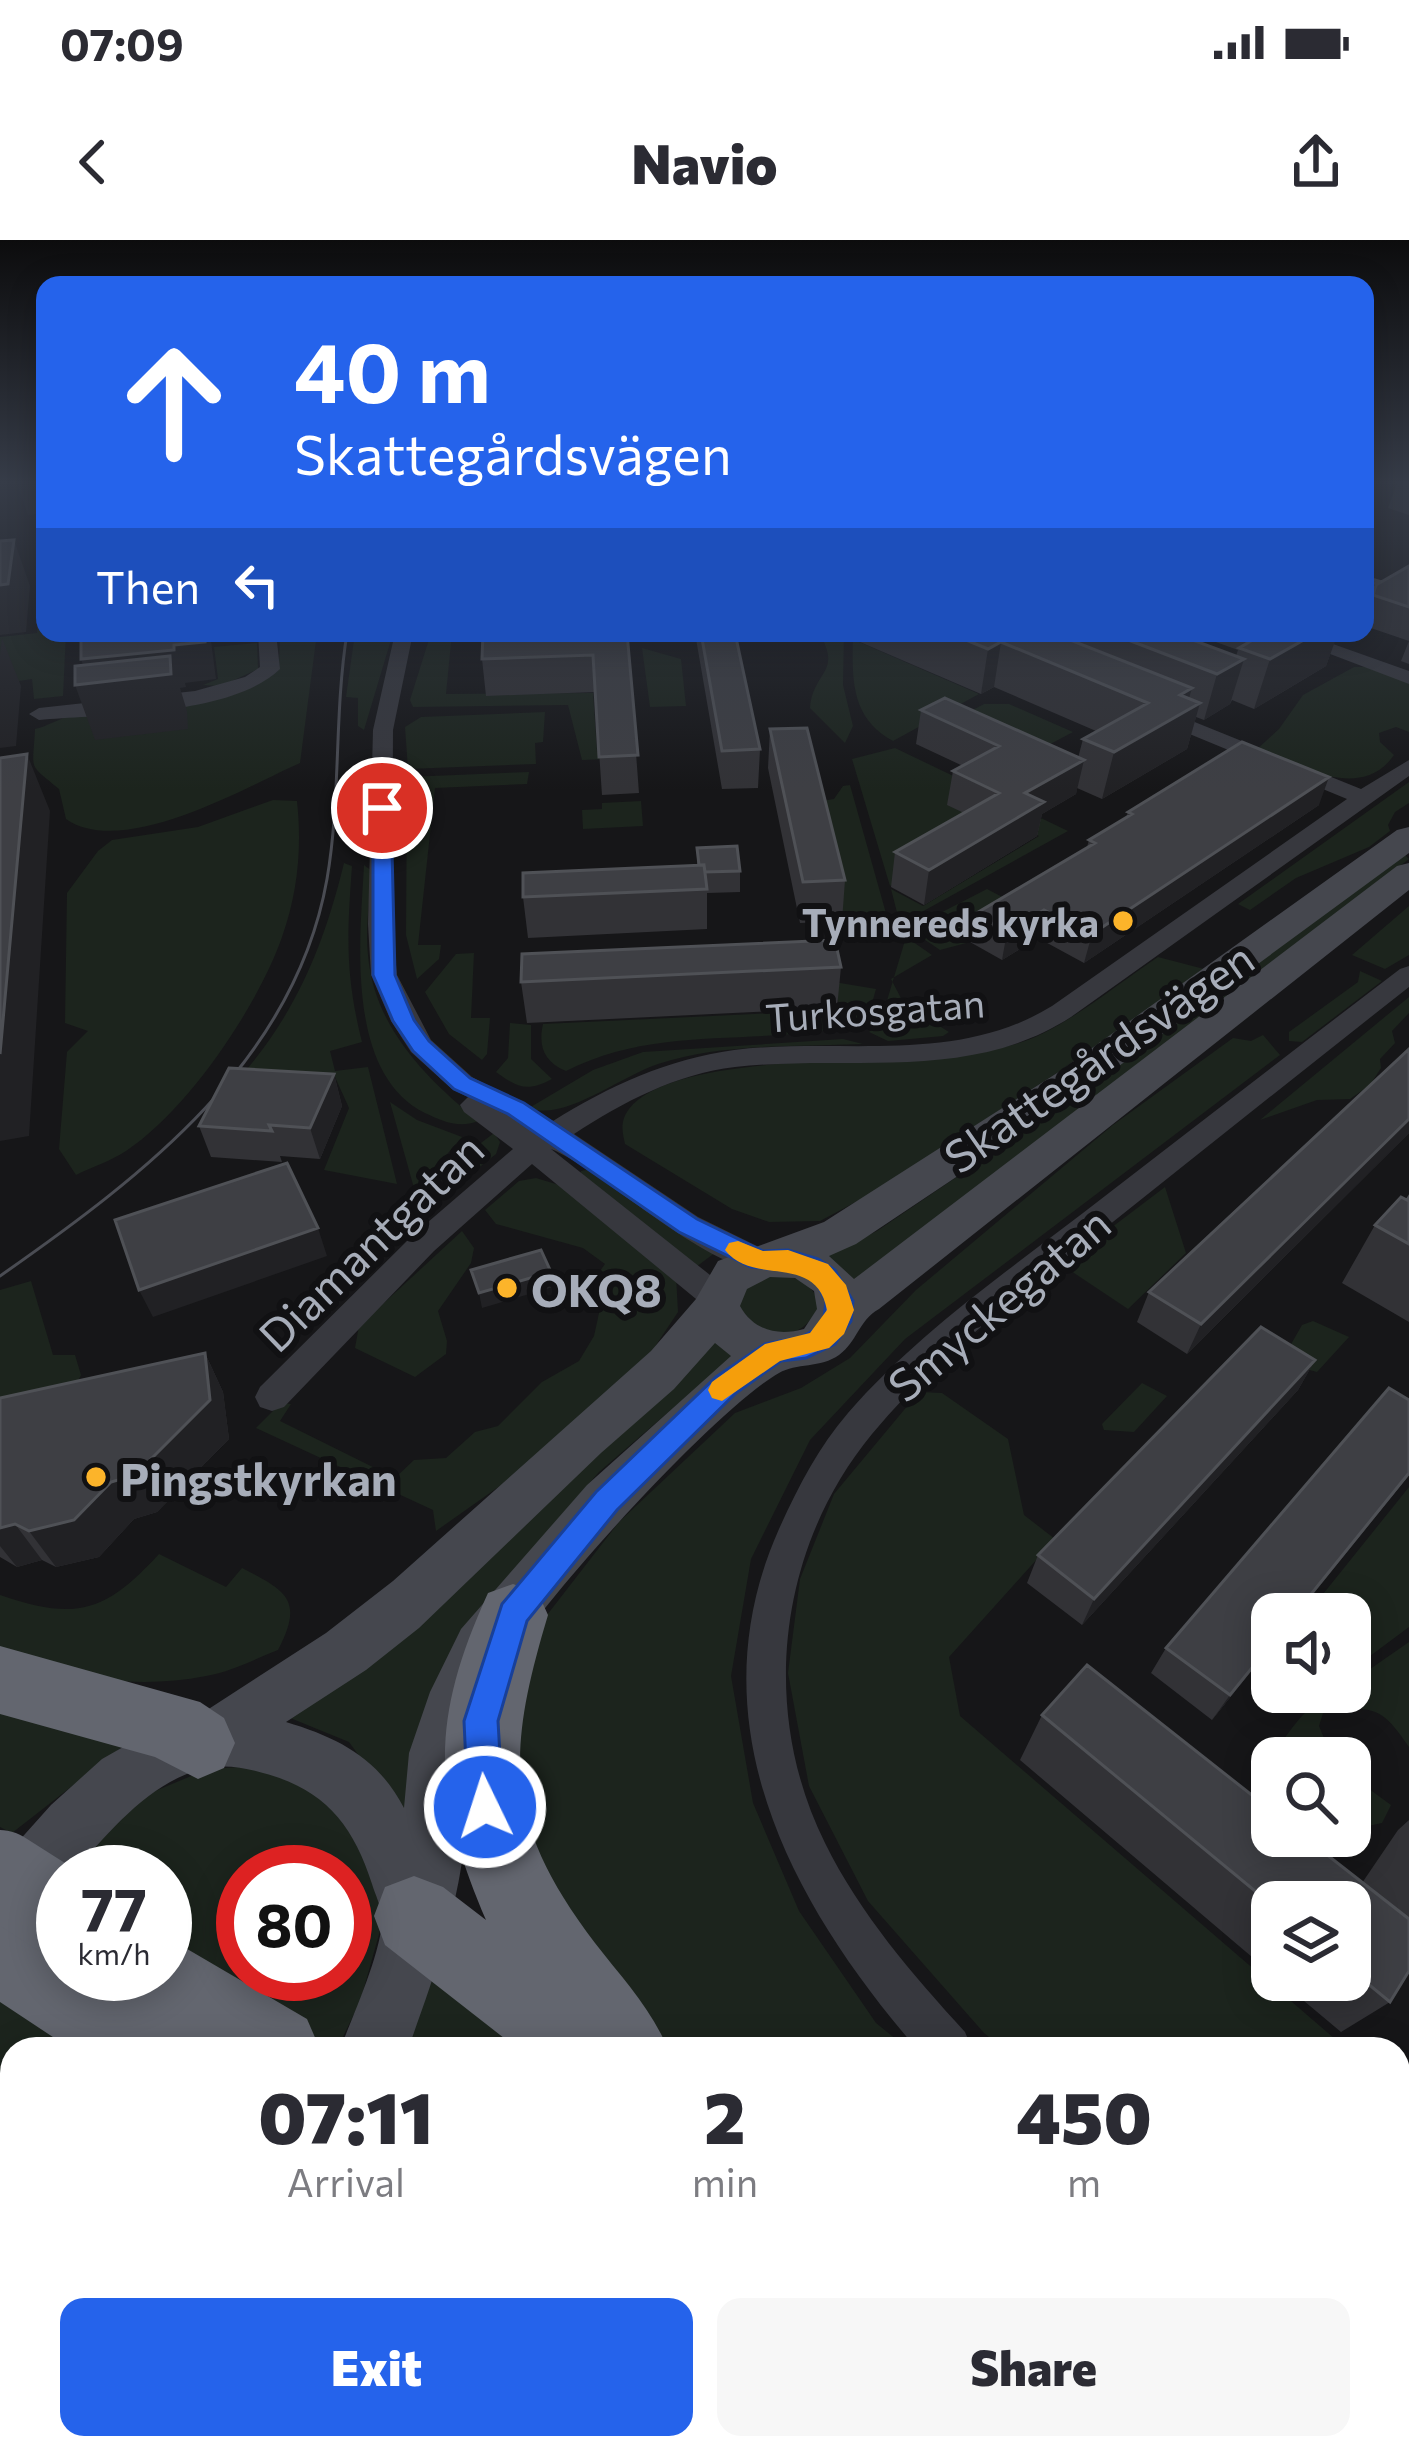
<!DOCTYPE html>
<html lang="en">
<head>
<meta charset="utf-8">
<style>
  :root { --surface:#fff; --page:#f7f7f7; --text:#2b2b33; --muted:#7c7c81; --accent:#2563eb }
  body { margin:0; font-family:Commissioner,sans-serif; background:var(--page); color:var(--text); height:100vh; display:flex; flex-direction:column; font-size:45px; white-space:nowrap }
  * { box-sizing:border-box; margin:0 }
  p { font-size:39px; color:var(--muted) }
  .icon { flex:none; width:66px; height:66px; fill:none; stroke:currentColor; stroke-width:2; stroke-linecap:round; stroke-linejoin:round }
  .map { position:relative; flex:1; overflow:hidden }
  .details { position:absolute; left:0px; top:1797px; width:1410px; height:423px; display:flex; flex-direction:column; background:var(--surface); border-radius:36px 36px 0 0; box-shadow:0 6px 30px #0003 }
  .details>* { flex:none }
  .guide { position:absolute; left:36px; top:36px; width:1338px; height:366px; border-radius:24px; box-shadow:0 6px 30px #0003; background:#2563eb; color:#fff; overflow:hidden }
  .fabs { position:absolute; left:1251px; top:1353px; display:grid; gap:24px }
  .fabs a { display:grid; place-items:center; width:120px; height:120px; border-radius:24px; background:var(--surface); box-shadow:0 6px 30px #0003; font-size:60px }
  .speed { position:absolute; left:36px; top:1605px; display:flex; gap:24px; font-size:60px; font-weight:700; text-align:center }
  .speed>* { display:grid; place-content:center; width:156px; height:156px; border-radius:50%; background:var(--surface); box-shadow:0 6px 30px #0003; line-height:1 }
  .speed small { font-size:30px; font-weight:400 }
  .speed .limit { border:18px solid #d22; background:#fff; color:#111 }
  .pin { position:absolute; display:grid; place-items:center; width:102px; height:102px; color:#fff; margin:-51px; border:6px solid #fff; border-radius:50%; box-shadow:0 3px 12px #0007 }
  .me { position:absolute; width:132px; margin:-66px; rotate:356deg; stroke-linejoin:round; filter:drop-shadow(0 0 9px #0008) }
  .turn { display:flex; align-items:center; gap:42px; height:252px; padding:0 60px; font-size:54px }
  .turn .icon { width:156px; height:156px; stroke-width:2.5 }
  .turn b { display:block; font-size:84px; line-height:102px }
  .then { display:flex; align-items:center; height:114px; padding:0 60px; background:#0003; gap:24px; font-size:45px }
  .eta { display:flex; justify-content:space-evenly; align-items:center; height:204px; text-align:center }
  .eta b { font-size:72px; font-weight:800; line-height:84px }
  .action { display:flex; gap:24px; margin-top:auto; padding:24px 60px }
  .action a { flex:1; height:138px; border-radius:24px; background:var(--accent); color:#fff; font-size:48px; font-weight:800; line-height:138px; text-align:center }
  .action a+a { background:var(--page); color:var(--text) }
  .status { display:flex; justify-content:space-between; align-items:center; height:84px; padding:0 60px; background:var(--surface); direction:ltr }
  .status svg { height:33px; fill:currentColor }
  header { display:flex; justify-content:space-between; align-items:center; height:156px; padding:0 60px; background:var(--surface); font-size:54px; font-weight:800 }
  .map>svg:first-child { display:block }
  .green { fill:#1c241d; fill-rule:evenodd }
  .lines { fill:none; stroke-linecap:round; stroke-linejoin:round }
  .street { fill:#37383e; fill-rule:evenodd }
  .secondary { fill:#45474e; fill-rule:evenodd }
  .highway { fill:#63666f; fill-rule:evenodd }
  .tram { stroke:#4a4c53; stroke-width:3 }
  .highway-bridge { stroke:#63666f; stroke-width:88 }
  .wall { fill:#323236 }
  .shaded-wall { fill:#212124 }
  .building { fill:#3e3f44; stroke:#4f5156; stroke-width:3 }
  .route { fill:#2563eb; stroke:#184099; stroke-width:3 }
  .slow { fill:#f59e0b }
  .poi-dot { fill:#fcb42a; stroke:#111113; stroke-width:4.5 }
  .labels { text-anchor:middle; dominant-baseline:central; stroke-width:12; stroke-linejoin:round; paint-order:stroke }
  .far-poi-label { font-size:39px; font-weight:bold; fill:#a7adb9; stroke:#111113; text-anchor:end }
  .far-street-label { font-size:39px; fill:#a7adb9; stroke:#111113 }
  .street-label { font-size:45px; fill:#a7adb9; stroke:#111113 }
  .poi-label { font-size:45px; font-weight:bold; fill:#a7adb9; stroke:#111113; text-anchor:start }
</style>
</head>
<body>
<div class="status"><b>07:09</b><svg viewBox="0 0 49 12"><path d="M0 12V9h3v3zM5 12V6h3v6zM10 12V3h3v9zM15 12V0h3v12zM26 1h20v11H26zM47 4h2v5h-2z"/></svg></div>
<header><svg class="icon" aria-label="back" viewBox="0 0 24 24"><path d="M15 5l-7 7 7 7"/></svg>Navio<svg class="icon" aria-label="share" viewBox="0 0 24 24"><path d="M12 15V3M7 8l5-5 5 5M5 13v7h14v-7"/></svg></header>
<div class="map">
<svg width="1409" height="2219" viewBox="0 0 1409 2219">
  <rect width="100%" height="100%" fill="#161618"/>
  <path class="green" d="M38 381H45V393H66L63 456 34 459 32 439 0 444V397L37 393Z
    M280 393H317L300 523C246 547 123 619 66 579L59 549C27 522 33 533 35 489 48 486 58 479 70 476 126 465 243 473 279 427Z
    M355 393H393L364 490 358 486V458L346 457Z
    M431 393H452L446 454 593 453 597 512 635 511 632 518 582 520 568 465 413 467 410 460Z
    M819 393H844L843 445 853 486 845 503 810 468C813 431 843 433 819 393Z
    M853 393H877L859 402 979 454 893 501C850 478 852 438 853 393Z
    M257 403 258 429 221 446 203 445 218 439 214 407Z
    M642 408 681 419 686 466 650 467Z
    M1354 427H1368L1409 442V492L1396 487 1379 493 1380 502 1394 515C1361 563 1298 525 1256 510L1279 489 1303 455Z
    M984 464H1009L1073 492 1022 519 956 479Z
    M545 472 543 502 535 503 536 524 408 529 405 487 421 477Z
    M895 508 1068 591 900 684 891 649 923 666 1039 596 1006 580 890 646 852 519Z
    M529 532 527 544 435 548 418 705H441L439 719 417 739 406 695 407 537Z
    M1409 542V563L1395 572 1388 585 1390 591 1369 607 1296 638 1250 670 1238 664Z
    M850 545 889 684 824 688 823 683 845 681 816 562 834 559 843 546Z
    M273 560 297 561C302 607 298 652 282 697 258 766 188 870 126 911 111 921 92 927 76 935L59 909 67 812 88 791 65 783 67 653 98 611 112 600 198 587Z
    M641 561 643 586 583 589 582 570 602 569V563Z
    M1403 613 1409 619 855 1046 822 1018 877 991 1072 859Z
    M344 623 352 626C347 695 345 734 362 802L330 811 335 831 368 827 397 944 324 930 349 868 335 837C307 832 266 843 234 844 294 778 323 709 344 623Z
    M364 625 372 631C370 658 365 688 368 715 374 787 426 838 478 881 459 889 442 881 425 873 345 833 360 700 364 625Z
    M987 649 1025 669 970 702 940 710 909 689Z
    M1409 666V715L1385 729 1352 715Z
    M906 697 932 715 891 739 904 764 949 792 943 796 888 801 869 792 880 784Z
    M474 713 471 778H490L487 814 482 820 449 794 425 752 456 714Z
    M1158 717 1204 729 1063 829 867 956 820 981 769 982 732 969 625 904C622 891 620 881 629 869 678 805 934 828 1016 804 1062 791 1117 744 1158 717Z
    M1360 731 1382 741 1302 802 1289 801V792L1358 742Z
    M834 742 876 749 869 774 860 783C760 809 663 782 566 831 544 822 538 806 543 784L840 770Z
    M1409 757V773L1392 791 1395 803 1380 819 1381 828 1370 845 1350 859 1317 860 1260 880Z
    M510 783 531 785V819L552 839C528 852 518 848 496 832L508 818Z
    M1263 795 1280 815 905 1099 810 1200 751 1319 731 1436 753 1563 799 1671 876 1783 908 1809H671L584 1714 512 1576 523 1406 619 1282 735 1173 801 1148 850 1118 916 1050 1113 885 1233 798 1251 801Z
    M843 799 863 804C796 807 722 803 658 824 621 836 564 882 529 868L593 830 643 812Z
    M390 862 417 880 462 897 442 920 422 959H417Z
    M494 893 500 902 496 914 446 954 460 919Z
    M591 929 720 1009 696 1027 581 936V931Z
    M536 938 559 945 676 1036 678 1072 652 1111 511 1238 436 1291 433 1270 256 1188 281 1163 291 1164 280 1181 395 1238 414 1220 446 1218 475 1192 498 1186 542 1142 579 1121 594 1096 603 1055 595 1038 605 1024 583 1008 496 984 485 970 519 941Z
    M1165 947 1186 1013 1128 1069 1062 1025Z
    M462 991 474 1008 471 1023 438 1071 447 1101 446 1114 415 1137 355 1108 359 1086Z
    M784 1035C802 1039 814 1047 820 1065 804 1093 795 1095 762 1093L739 1068 743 1050 764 1036Z
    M31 1041 53 1115H75L81 1135 72 1153 0 1171V1050Z
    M1313 1081 1349 1097 1317 1132 1306 1129 1290 1106 1302 1085Z
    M713 1092 743 1116 716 1131 599 1232 482 1367 413 1590 349 1502 278 1473Z
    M1142 1143 1167 1156 1134 1192 1104 1190 1102 1184Z
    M919 1152 942 1153 1008 1199 1024 1275 1055 1299 949 1417 960 1476 1335 1799 1326 1809H1004L984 1793 868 1661 809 1546 788 1433 800 1339 834 1254Z
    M1409 1247V1387L1350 1431V1374H1307Z
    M159 1314 226 1347 242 1328C287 1351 304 1360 278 1410 255 1419 230 1432 206 1436 136 1450 68 1437 0 1419V1355C76 1381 105 1373 159 1314Z
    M1409 1402V1507C1381 1466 1375 1467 1324 1470L1319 1486 1328 1508 1325 1514 1272 1517C1292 1488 1312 1452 1350 1452V1443Z
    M0 1451 126 1504 12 1593 0 1587Z
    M257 1526 292 1533 365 1593 383 1680 360 1762 337 1809H12V2082L0 2081V1712L61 1629 148 1554 208 1529ZM63 1632H165V1734H63ZM243 1632H345V1734H243Z
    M1350 1535 1391 1565 1382 1583 1350 1590Z
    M437 1720 550 1809H401Z
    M1398 1985 1409 1996V2122L1398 2114Z
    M353 2208H642L658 2219H389Z
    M938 2208H1057L1071 2219H955Z"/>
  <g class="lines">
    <path class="street" d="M258 393H276L280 429C232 476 104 474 39 480L29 474 39 468 195 451 245 437 260 427Z
      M395 393H413L393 490 392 684 397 735 431 800 472 837 553 881C609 846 668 819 734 810 842 797 955 826 1052 766L1347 559 1146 476V468H1160L1361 549 1409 520V536L1071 777C969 843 849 814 735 827 676 834 623 862 574 894L698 977 771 1013 776 1021 771 1029C722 1044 599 927 551 909L729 1050 734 1059 729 1068H707L532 924 434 1011 284 1167 272 1171 260 1167 255 1157 260 1147 413 995 513 909 464 872 460 865 468 857 452 849 411 812 391 781 371 735 368 684 373 490Z
      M1275 393H1302L1409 431V444Z
      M1409 726V747C1302 831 1196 916 1089 1001 1013 1061 934 1119 872 1194 778 1308 759 1470 825 1603 860 1674 912 1734 965 1792L972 1809H917C790 1662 693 1482 779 1289 798 1247 818 1208 848 1173 916 1095 1002 1035 1083 973 1189 891 1294 810 1400 729Z
      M1398 2140 1409 2144V2202L1398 2198Z"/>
    <path class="secondary" d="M1409 587V613L1085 851 856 1004 829 1016 854 1039 1397 626 1409 623V650L879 1069C858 1081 858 1101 839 1115 821 1128 796 1123 779 1133 715 1169 513 1388 487 1455 467 1506 469 1554 464 1607 456 1675 431 1746 408 1809H340C352 1778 382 1711 382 1679 382 1668 375 1654 372 1644 353 1584 324 1549 263 1533 239 1526 216 1523 192 1532 144 1549 106 1595 74 1632H63C63 1660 31 1685 7 1695L0 1692V1622L51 1565 102 1519 160 1486 204 1472 326 1393 393 1341 651 1111 696 1059 718 1021 824 982 1057 833 1397 590ZM770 1037 795 1038 814 1051 817 1069 804 1089C778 1096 754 1091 740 1066L747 1049ZM715 1103 731 1116 587 1245 461 1389 430 1452 409 1513 404 1568C378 1518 339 1498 286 1482L366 1430 419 1388 601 1213 674 1149Z"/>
    <path class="highway" d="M513 1344 538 1353 548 1375C506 1515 504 1583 595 1703 622 1738 651 1768 668 1809H518L385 1705 374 1676 385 1647 414 1636 443 1647 486 1680C432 1554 430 1480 488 1353Z
      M0 1406 200 1462 224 1478 235 1503 224 1528 198 1539 155 1517 0 1474Z
      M0 1673 63 1707V1734H106L120 1743 117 1734H165V1696L307 1779 320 1809H200L186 1800 190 1809H71L0 1762Z
      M8 2120 12 2121V2208H39L13 2219 0 2215V2123Z
      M118 2208H259L263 2219H123Z
      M674 2208H786L790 2219H679Z
      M823 2208H936L940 2219H828Z
      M1064 2208H1174L1178 2219H1069Z"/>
    <path class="tram" d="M0 1036C143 936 295 821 327 639 341 558 334 474 347 393"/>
    <path class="highway-bridge" d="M0 1634 63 1674"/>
  </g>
  <path class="wall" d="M1398 240H1409V275L1388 268Z
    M1409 326V424L1401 421 1409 401 1365 386V337L1378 341 1376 345Z
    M627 393 639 553 602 555 595 452 486 456 482 419Z
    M695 393H735L760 509 758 548 722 549Z
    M861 393H1174L1236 416 1238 410 1191 393H1352L1338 401 1335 400 1326 426 1254 469 1232 460 1230 464 1204 480 1196 477 1187 509 1102 559 1077 548 1076 554 1042 574 1037 596 924 665 891 647 895 612 964 573 947 565 953 531 963 526 916 504 921 470 1078 518 1083 499 1096 491 994 447 981 454 860 402Z
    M770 489 845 640 842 681 800 683 768 528Z
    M1319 565 1084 723 1038 698 1002 720 970 702 975 674 1087 607 1089 600 1126 578 1128 572Z
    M697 608 740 631V652L707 653V689L528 698 523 657 697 625Z
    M841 727 837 768 527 783 521 742Z
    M1409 809V893L1187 1114 1137 1082 1149 1052Z
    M334 834 342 866 320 919 280 916 282 922 211 917 199 886Z
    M1409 957V1082L1342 1043 1375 985Z
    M205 1113 223 1152 229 1199 157 1272 134 1279 99 1317 56 1327 42 1320 17 1327 0 1317V1158Z
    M1315 1120 1298 1150 1082 1385 1027 1343 1038 1315Z
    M1409 1160V1235L1297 1374H1272V1405L1212 1480 1151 1433 1166 1408Z
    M1042 1475 1362 1643 1398 1590 1409 1580V1679L1390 1762 1341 1792 1279 1740H1350V1662H1272V1734L1020 1520Z"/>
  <path class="shaded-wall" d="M16 240H45V273L28 275Z
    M14 300 30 346 26 392 0 395V345Z
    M1378 341 1365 376V348Z
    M204 393H210L216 439 185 443 186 447 180 448 187 471 188 489 95 500 75 445 89 443 81 419 174 405Z
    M1316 393H1338L1326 426 1254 469 1270 419Z
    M1341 393H1352L1338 401Z
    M2 398 21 446 16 506 0 508V415Z
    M1001 402 994 447 981 454 988 409Z
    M1244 419 1230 464 1204 480 1217 434Z
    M1192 448 1185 472 1200 463 1187 509 1102 559 1114 512 1180 455Z
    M27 514 50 571 29 896 0 901V814Z
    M1084 520 1076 554 1042 574 1037 596 924 665 929 630 1025 553Z
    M1329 537 1319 565 1084 723 1092 694Z
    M1044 670 1038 698 1002 720 1007 692Z
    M334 834 342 866 320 919 310 888Z
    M1409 879V893L1187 1114 1201 1084Z
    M318 988 327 1016 153 1077 139 1050Z
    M551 1032 553 1047 482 1068 479 1053Z
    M205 1113 223 1152 229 1199 157 1272 134 1279 99 1317 56 1327 29 1291Z
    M1315 1120 1298 1150 1082 1385 1094 1359Z
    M1409 1233V1235L1297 1374H1295Z
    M15 1284 42 1320 17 1327 0 1306V1288Z
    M1272 1403V1405L1212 1480 1230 1455Z"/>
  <path class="building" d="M14 300 8 344 0 345V301Z
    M1409 326V367L1373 355 1376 345Z
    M1365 337 1378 341 1365 348Z
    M81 393H204L205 402 174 405V410L81 419Z
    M483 393H627L638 515 599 517 593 415 482 419Z
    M701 393H735L760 509 722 511Z
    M949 393H1070V400L1192 448 1180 455 1200 463 1114 512 1083 499 1148 463 1001 402 988 409Z
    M1110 393H1174L1244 419 1217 434Z
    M1265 393H1316L1270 419 1239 408Z
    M170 416 171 434 75 445V426Z
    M945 458 1084 520 1025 553 1044 562 929 630 895 612 999 553 953 531 999 506 921 470Z
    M807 488 845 640 803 642 770 489Z
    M1242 502 1329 537 1092 694 1044 670 1007 692 975 674 1095 603 1089 600 1132 574 1128 572Z
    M27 514 0 814V518Z
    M737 606 740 631 705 632 704 625H699L697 608Z
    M704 625 707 649 523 657V633Z
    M835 700 841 727 521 742 522 714Z
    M1409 809V879L1201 1084 1149 1052Z
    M229 828 334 834 310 888 269 885 272 891 199 886Z
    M287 923 318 988 139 1050 115 980Z
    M1401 957 1407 960 1409 957V1004L1375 985Z
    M541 1010 551 1032 479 1053 471 1030Z
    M1261 1087 1315 1120 1094 1359 1038 1315Z
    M205 1113 210 1160 135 1235 111 1242 74 1280 29 1291 15 1284 0 1288V1158Z
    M1389 1148 1409 1160V1233L1295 1374H1272V1403L1230 1455 1166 1408Z
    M1087 1425 1272 1571V1596H1303L1409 1679V1731L1390 1762 1350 1729V1662H1272V1665L1042 1475Z"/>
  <linearGradient id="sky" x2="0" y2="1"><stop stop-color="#0c0c0d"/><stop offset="0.44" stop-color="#363c48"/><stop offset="1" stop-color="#363c48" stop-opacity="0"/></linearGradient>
  <rect width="1409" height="550" fill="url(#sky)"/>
  <path class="route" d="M382 562 391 568 395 735 414 780 429 801 470 838 524 863 697 979 763 1011 788 1010 818 1019 835 1030 853 1061 851 1081 835 1104 806 1118 781 1121 736 1153 617 1270 527 1381 498 1481 503 1567 497 1579 485 1585 473 1579 468 1567 464 1481 502 1364 596 1252 716 1137 765 1104 801 1097 816 1089 824 1078 826 1061 817 1044 800 1032 751 1027 679 992 508 874 454 849 413 811 393 781 373 735V568Z"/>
  <path class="slow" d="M738 1001 763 1011 788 1010 828 1024 846 1045 854 1070 844 1094 829 1108 780 1121 722 1161 712 1158 708 1150 712 1142 765 1104 810 1093 827 1070C816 1012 754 1047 725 1010L729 1003Z"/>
  <g class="poi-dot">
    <circle cx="1123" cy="681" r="12"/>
    <circle cx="507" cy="1048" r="12"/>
    <circle cx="96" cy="1237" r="12"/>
  </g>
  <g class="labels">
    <g class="far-poi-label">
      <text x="1099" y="681">Tynnereds kyrka</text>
    </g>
    <g class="far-street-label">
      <text transform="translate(875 769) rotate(-4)">Turkosgatan</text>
    </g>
    <g class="street-label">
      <text transform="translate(1098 816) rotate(-35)">Skattegårdsvägen</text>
      <text transform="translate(370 1001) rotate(-44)">Diamantgatan</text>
      <text transform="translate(998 1063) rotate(-40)">Smyckegatan</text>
    </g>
    <g class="poi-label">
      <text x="531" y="1048">OKQ8</text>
      <text x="120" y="1237">Pingstkyrkan</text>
    </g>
  </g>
</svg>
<div class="fabs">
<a><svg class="icon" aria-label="sound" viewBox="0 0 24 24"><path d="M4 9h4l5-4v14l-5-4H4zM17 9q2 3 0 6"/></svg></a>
<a><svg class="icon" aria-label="search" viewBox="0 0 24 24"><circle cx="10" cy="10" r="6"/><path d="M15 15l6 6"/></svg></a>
<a><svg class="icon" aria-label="layers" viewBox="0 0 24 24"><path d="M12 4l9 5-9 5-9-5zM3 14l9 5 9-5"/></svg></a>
</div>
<div class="speed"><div>77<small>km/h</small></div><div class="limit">80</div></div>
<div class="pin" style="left:382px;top:568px;background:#d93025"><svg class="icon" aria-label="arrive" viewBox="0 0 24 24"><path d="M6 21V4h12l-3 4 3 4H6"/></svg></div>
<svg class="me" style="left:485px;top:1567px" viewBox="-20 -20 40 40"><circle r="17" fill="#2563eb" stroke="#fff" stroke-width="3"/><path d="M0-11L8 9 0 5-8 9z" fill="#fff"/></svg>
<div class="guide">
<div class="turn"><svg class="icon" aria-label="ahead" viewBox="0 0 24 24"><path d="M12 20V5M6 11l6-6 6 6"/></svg><div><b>40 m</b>Skattegårdsvägen</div></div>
<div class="then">Then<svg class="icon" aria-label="left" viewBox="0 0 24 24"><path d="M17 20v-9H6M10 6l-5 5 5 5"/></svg></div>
</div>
<section class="details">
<div class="eta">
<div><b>07:11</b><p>Arrival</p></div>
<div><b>2</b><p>min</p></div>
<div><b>450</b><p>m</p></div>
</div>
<div class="action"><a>Exit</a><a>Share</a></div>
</section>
</div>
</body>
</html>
